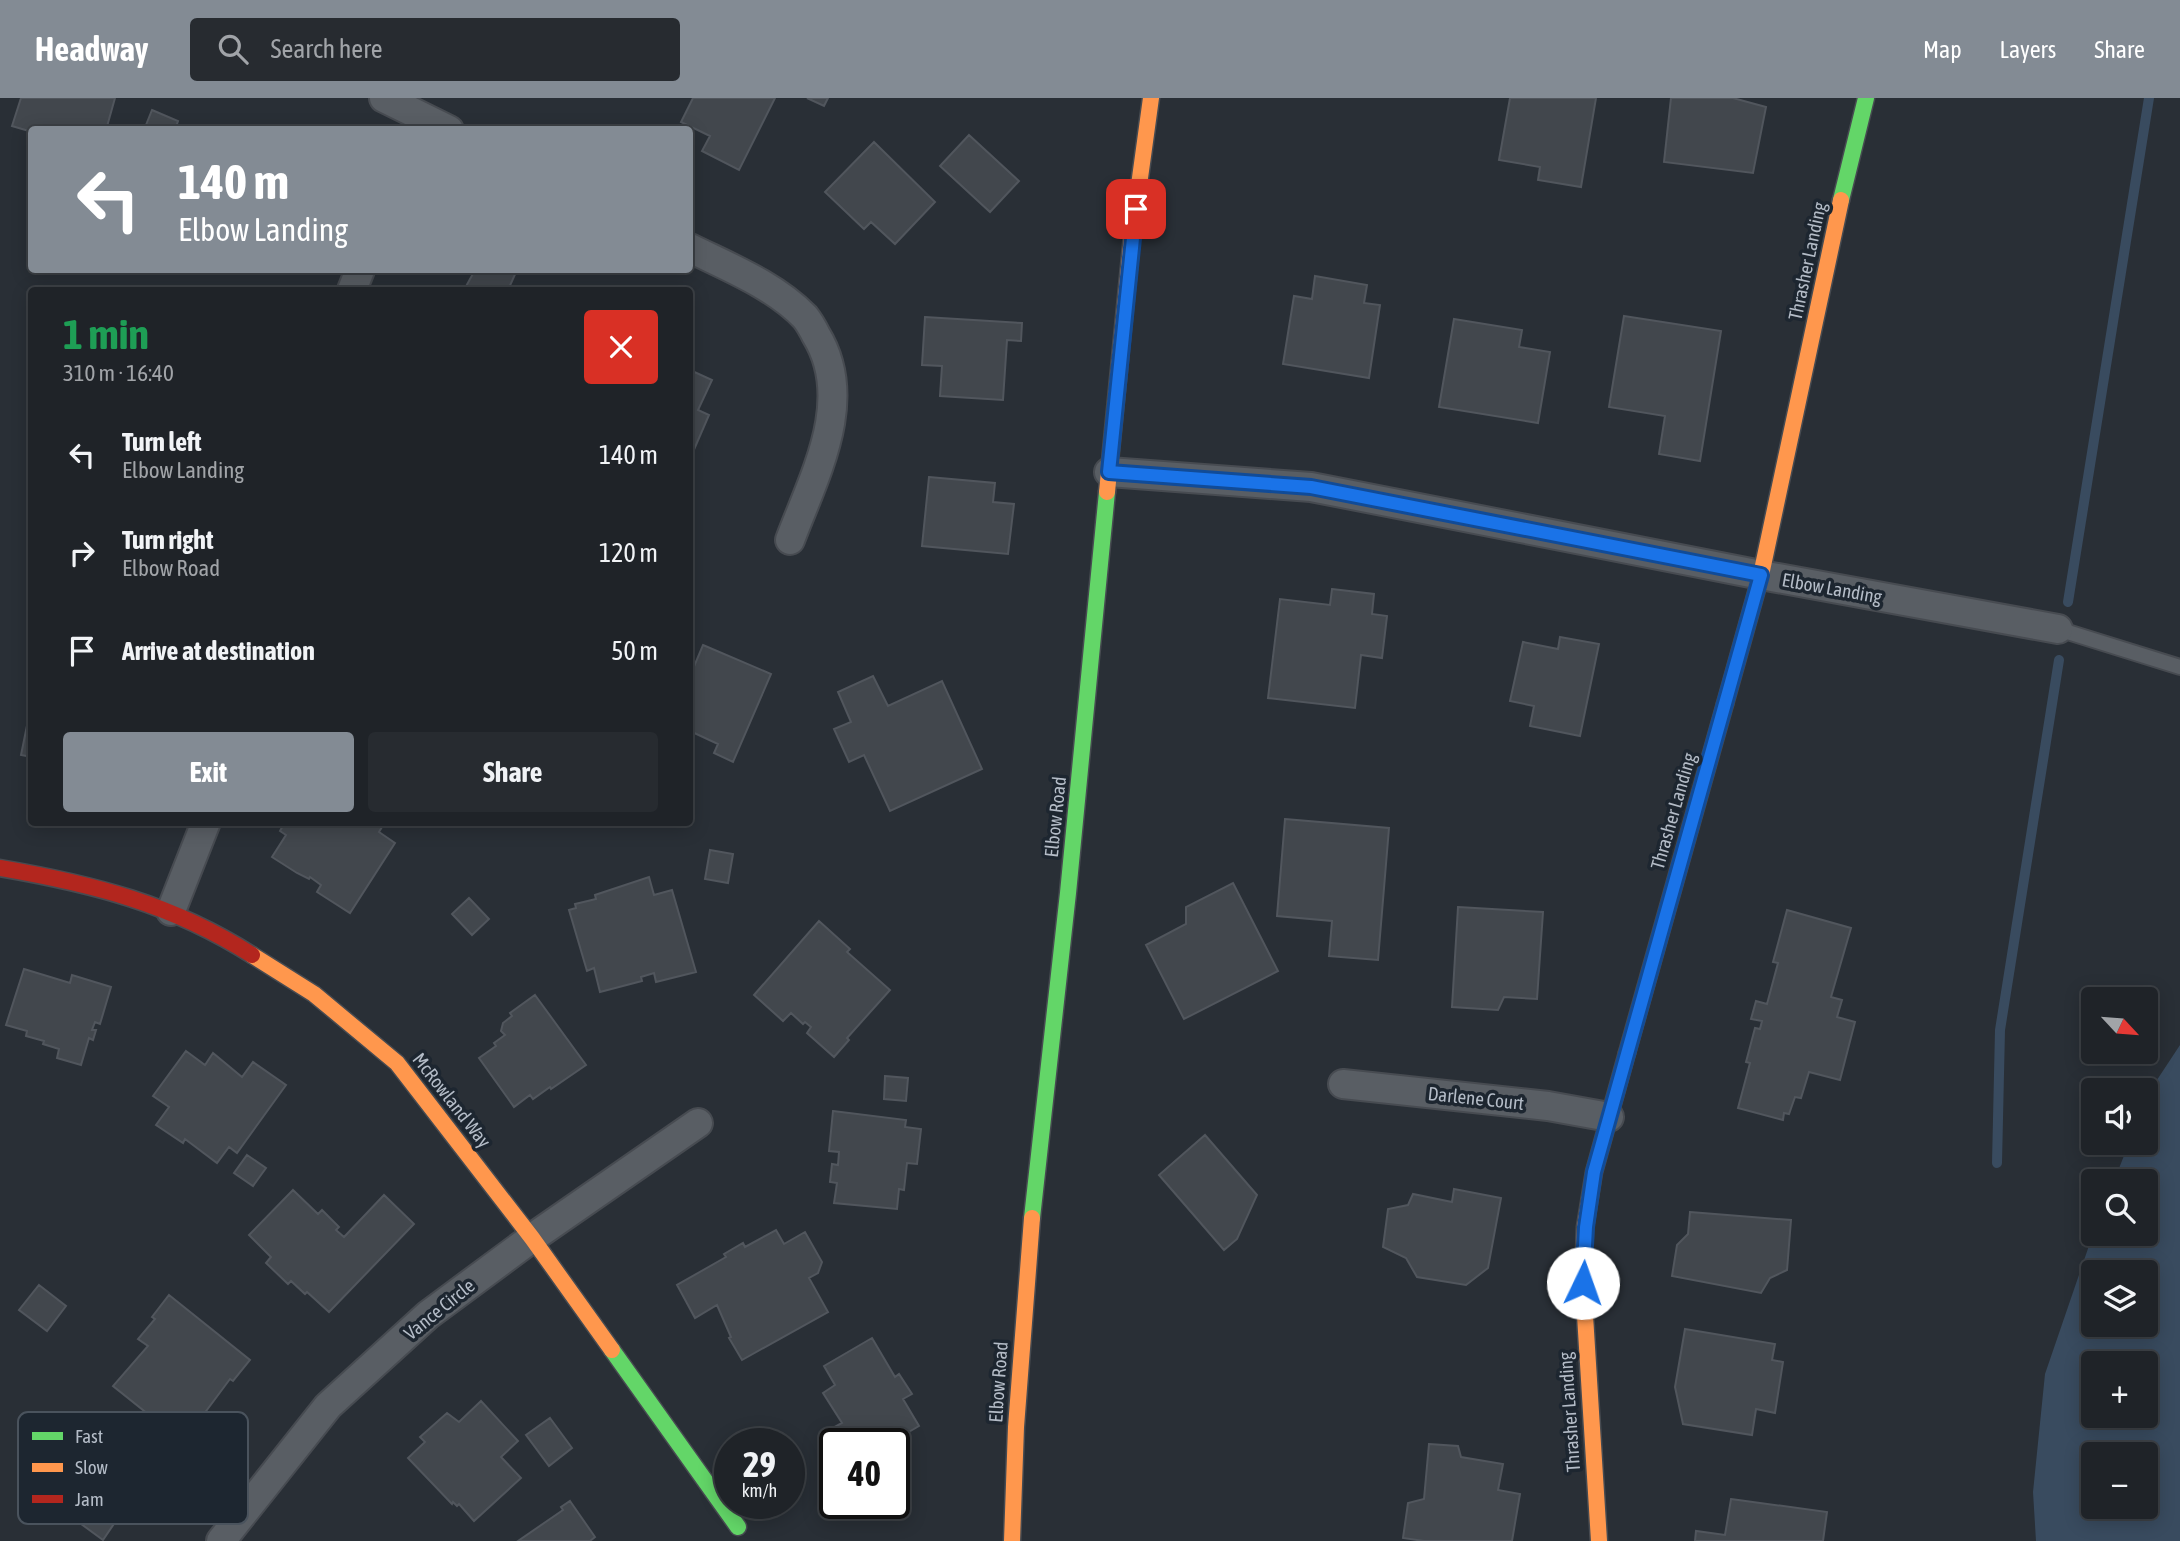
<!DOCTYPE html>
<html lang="en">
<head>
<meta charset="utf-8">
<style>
  :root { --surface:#1f2328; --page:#272b30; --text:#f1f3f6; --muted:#a1a4a8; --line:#3c4045; --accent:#838b94 }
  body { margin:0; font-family:"Asap Condensed",sans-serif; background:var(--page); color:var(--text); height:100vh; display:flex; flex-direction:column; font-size:26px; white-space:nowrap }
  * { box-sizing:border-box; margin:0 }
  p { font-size:23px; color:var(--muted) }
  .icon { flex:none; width:38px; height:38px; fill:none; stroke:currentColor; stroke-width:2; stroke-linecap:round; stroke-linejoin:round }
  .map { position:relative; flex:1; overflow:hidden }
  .details { position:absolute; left:28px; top:189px; width:665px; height:539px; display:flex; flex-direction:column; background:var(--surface); border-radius:7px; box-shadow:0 4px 18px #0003,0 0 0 2px var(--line) }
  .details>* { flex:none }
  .top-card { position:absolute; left:28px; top:28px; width:665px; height:147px; border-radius:7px; box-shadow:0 4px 18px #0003,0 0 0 2px var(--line); background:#838b94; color:#fff; overflow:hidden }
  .needle { width:46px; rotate:116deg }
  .tools { position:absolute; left:2081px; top:889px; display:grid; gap:14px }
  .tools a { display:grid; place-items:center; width:77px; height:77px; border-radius:7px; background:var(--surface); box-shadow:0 4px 18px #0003,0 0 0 2px var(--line); font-size:35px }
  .speed { position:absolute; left:714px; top:1330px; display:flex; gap:14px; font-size:35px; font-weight:700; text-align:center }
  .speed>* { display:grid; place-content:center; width:91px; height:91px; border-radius:50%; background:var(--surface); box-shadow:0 4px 18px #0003,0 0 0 2px var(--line); line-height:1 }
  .speed small { font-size:18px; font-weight:400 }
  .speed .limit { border:4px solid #111; border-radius:10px; background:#fff; color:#111 }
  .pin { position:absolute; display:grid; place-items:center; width:60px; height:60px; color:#fff; margin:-30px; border-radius:14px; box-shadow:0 4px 10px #0006 }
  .me { position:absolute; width:77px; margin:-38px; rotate:3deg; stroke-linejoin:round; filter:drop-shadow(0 0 5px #0008) }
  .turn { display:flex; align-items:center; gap:24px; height:147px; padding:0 35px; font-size:32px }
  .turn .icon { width:91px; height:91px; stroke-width:2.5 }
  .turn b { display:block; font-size:49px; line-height:60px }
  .round { display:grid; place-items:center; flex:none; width:74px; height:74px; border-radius:7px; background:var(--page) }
  .headline { display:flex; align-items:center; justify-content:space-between; height:119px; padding:0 35px }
  h1 { font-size:42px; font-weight:700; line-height:52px; color:#1e9e55 }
  .action { display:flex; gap:14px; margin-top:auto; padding:14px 35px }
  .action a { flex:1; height:80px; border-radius:7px; background:var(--accent); color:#fff; font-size:28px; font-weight:700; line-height:80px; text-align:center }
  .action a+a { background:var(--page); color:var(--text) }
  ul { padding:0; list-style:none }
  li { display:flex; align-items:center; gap:21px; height:98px; padding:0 35px }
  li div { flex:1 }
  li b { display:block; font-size:26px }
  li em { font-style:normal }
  header { display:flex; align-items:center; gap:42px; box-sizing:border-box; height:98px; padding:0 35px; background:var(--accent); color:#fff }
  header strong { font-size:33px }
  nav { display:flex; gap:38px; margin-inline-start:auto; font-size:24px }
  .search { width:490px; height:63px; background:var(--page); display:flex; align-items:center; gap:18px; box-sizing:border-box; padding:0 24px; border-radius:7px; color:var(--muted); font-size:26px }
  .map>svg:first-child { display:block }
  .water { fill:#394b5f; fill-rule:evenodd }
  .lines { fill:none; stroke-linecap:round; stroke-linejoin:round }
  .stream { stroke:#394b5f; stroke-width:10 }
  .building { fill:#42474d; stroke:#51565d; stroke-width:2 }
  .lane-casing { stroke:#474b51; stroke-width:18 }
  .street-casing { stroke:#474b51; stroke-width:32 }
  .fast-casing { stroke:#474b51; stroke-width:19 }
  .slow-casing { stroke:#474b51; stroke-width:19 }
  .jam-casing { stroke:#474b51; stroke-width:19 }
  .lane { stroke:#595e64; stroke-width:14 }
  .street { stroke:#595e64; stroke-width:28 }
  .fast { stroke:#63d668; stroke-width:16 }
  .slow { stroke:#ff974d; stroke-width:16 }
  .jam { stroke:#b3261e; stroke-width:16 }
  .route-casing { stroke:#114b97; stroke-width:18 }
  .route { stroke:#1a73e8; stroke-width:12 }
  .labels { text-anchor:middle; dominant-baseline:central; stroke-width:7; stroke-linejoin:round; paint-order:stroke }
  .street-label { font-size:19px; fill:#b4bcc7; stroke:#1d2630 }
  .key { fill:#1d2630; stroke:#4a535d; stroke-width:2 }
  .key-label { font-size:19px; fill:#b4bcc7 }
</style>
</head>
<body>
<header>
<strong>Headway</strong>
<div class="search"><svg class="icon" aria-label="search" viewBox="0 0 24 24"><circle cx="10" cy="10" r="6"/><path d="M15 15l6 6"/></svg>Search here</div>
<nav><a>Map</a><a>Layers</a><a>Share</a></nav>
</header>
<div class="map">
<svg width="2180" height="1443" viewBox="0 0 2180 1443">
  <rect width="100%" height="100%" fill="#292f36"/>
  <path class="water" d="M2180 947V1443H2036L2033 1394 2045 1276 2093 1136H2146V1083H2114L2129 1045H2146V1004L2149 994ZM2093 1174H2146V1227H2093ZM2146 1265V1318H2093V1265ZM2146 1356V1409H2093V1356Z"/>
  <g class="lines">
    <path class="stream" d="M2068 504 2149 0
      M1997 1065 2000 932 2059 562"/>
  </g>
  <path class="building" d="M21 0H115L106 32H32V34L12 28Z
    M693 0H775L739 72 702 53 710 38 681 24Z
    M807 0H828L824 8Z
    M1510 0H1596L1581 89 1538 82 1540 69 1499 62Z
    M1671 0H1733L1766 9 1753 75 1664 64Z
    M152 12 178 23 175 32H144Z
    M969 37 1019 83 990 114 940 68Z
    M874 44 935 104 895 146 871 124 864 131 825 94Z
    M475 172H517L508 192H464Z
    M1315 178 1367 187 1364 205 1380 207 1369 280 1283 266 1294 198 1312 201Z
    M1624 218 1721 233 1700 363 1659 356 1665 318 1609 309Z
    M925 219 1022 225 1021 243 1007 242 1003 302 940 298 942 268 922 267Z
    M1454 221 1522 232 1519 249 1550 254 1538 325 1439 309Z
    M690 272 712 282 698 312 709 317 693 354 690 353Z
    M929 379 995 385 993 404 1014 406 1008 456 922 448Z
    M1332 491 1374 496 1372 516 1387 518 1382 560 1361 557 1355 610 1268 600 1280 501 1330 507Z
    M1560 539 1599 546 1580 638 1530 628 1534 608 1510 603 1523 544 1558 551Z
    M703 547 771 576 733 664 714 655 718 646 690 633V578Z
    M873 578 888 608 942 583 982 671 890 713 864 657 849 664 834 631 851 624 838 594Z
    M31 608H32V659L21 657Z
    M1285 721 1389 730 1378 862 1329 858 1332 823 1277 818Z
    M285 724H385L379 734 395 745 350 815 317 794 321 787 310 779 309 781 297 775 272 759 286 737 280 733Z
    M710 752 733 756 728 785 705 781Z
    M649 779 654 797 672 792 696 874 656 884 654 875 641 879 642 883 600 894 594 870 587 873 569 812 576 810 575 806 596 801 595 797Z
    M1233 785 1278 873 1184 921 1146 847 1186 826V809Z
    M469 800 489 821 472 837 452 816Z
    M1458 809 1543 814 1537 901 1504 899 1498 912 1452 909Z
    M1787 812 1851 830 1831 899 1842 902 1837 919 1855 924 1840 982 1809 974 1801 1000 1795 999 1789 1016 1784 1015 1783 1022 1738 1010 1750 965 1746 964 1755 930 1760 931 1762 923 1751 921 1756 903 1767 906 1778 865 1773 864Z
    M819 823 850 851 847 854 890 892 847 940 849 942 834 959 807 935 811 929 805 924 803 926 791 915 783 923 754 897Z
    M24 871 70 885 72 877 111 889 100 926 95 924 92 932H96L93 942 89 940 81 967 57 960 59 951 43 946 44 943 26 938 27 933 6 927Z
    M535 897 586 967 551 991 550 989 533 1001 530 997 514 1009 479 960 496 948 494 945 505 937 501 933 503 925 512 918 510 915Z
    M186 953 205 967 213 955 242 979 253 964 286 987 237 1055 229 1049 217 1065 185 1041 183 1045 156 1027 169 1009 153 998Z
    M885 978 908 980 906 1003 884 1001Z
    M833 1013 906 1022 905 1029 921 1031 917 1066 907 1065 904 1092 899 1091 897 1111 834 1105 837 1085 830 1084 832 1066 838 1067 839 1054 829 1053Z
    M1205 1037 1257 1097 1237 1141 1224 1152 1159 1077Z
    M247 1057 266 1070 253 1088 234 1075Z
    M1454 1091 1501 1100 1488 1170 1466 1187 1417 1179 1406 1160 1383 1149 1388 1111 1408 1107 1413 1096 1452 1104Z
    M293 1092 318 1116 322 1112 339 1129 336 1132 344 1139 384 1097 414 1126 329 1214 307 1194 305 1196 291 1183 288 1186 266 1165 271 1159 249 1137Z
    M1690 1114 1791 1122 1787 1172 1770 1180 1761 1195 1672 1178 1677 1147 1688 1136Z
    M776 1132 784 1146 805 1134 822 1164 818 1175 809 1180 828 1214 742 1262 729 1240 731 1239 717 1207 695 1220 677 1187 726 1159 724 1156 743 1145 745 1149Z
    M39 1187 66 1208 47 1233 19 1212Z
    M169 1197 250 1262 233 1283 230 1281 183 1344 113 1288 148 1248 138 1241 155 1221 152 1219Z
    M1685 1231 1775 1246 1772 1262 1783 1264 1775 1315 1756 1311 1752 1337 1683 1326 1675 1289Z
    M872 1240 895 1279 899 1276 912 1296 903 1301 919 1328 888 1346H840L831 1331 842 1325 823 1295 835 1287 824 1268Z
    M481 1303 518 1343 501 1359 521 1380 474 1423 459 1406 457 1408 453 1404 452 1406 408 1360 425 1344 420 1339 447 1315 459 1324Z
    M550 1320 572 1350 549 1368 526 1337Z
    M86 1325 109 1343 112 1339 123 1347 119 1351 139 1366 130 1377 141 1386 103 1442 47 1401 69 1372 54 1361 72 1338 75 1340Z
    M1429 1346 1458 1348 1461 1359 1503 1366 1498 1392 1520 1396 1512 1443H1424L1403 1440 1408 1405 1424 1401Z
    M1731 1401 1827 1414 1823 1443H1695L1696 1433 1725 1437Z
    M570 1403 595 1439 590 1443H518L563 1412 561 1409Z"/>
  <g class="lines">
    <g class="lane-casing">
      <path id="lane" d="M2058 531 2180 569"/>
    </g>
    <g class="street-casing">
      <path id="street" d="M384 0 449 32
        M690 150C728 169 774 187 805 219 809 224 813 231 816 237 856 302 814 378 790 442
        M352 192 360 172
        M1109 374 1311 389 1761 477 2058 531
        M171 813 206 724
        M1343 986 1548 1008 1609 1019
        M221 1443 328 1308 428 1217 532 1140 698 1025"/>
    </g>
    <g class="fast-casing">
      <path id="fast" d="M1841 102 1866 0
        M1627 955 1725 606
        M1032 1120 1068 795 1107 394
        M612 1252 738 1429"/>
    </g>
    <g class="slow-casing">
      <path id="slow" d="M1107 394 1132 138 1151 0
        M1725 606 1761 477 1841 102
        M252 857 314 896 397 965 532 1140 612 1252
        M1012 1443 1016 1329 1032 1120
        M1599 1443 1583 1185 1585 1129 1594 1074 1627 955"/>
    </g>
    <g class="jam-casing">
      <path id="jam" d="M0 770C93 786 172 806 252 857"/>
    </g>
    <use href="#lane" class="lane"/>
    <use href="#street" class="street"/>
    <use href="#fast" class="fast"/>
    <use href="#slow" class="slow"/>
    <use href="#jam" class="jam"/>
  </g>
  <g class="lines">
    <g class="route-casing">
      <path id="route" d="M1136 111 1109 374 1311 389 1761 477 1594 1074 1586 1129 1583 1185"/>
    </g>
    <use href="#route" class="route"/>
  </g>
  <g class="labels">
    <g class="street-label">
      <text transform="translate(1807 163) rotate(-78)">Thrasher Landing</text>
      <text transform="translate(1832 490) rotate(10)">Elbow Landing</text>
      <text transform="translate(1673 713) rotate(-74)">Thrasher Landing</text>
      <text transform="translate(1055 719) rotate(-84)">Elbow Road</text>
      <text transform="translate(1476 1000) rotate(6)">Darlene Court</text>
      <text transform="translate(452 1002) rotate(52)">McRowland Way</text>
      <text transform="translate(439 1211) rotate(-39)">Vance Circle</text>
      <text transform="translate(998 1284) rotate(-86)">Elbow Road</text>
      <text transform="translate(1569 1314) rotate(-94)">Thrasher Landing</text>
    </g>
  </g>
  <rect x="18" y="1314" width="230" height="112" rx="10" class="key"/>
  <rect x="32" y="1334" width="31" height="8" fill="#63d668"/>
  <rect x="32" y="1365" width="31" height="9" fill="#ff974d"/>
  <rect x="32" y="1397" width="31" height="8" fill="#b3261e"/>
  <g class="key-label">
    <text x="75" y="1345">Fast</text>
    <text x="75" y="1376">Slow</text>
    <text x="75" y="1408">Jam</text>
  </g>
</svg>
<div class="tools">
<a><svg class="needle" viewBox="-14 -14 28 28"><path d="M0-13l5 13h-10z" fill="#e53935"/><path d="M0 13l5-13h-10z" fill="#a1a4a8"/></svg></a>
<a><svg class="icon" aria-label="sound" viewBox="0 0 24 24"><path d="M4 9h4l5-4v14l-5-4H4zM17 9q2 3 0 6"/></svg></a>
<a><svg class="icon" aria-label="search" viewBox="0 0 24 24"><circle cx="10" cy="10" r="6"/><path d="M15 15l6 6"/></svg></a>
<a><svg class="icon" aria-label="layers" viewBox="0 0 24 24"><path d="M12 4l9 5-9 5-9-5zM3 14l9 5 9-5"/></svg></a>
<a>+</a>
<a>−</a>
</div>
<div class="speed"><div>29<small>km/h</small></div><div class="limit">40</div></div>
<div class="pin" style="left:1136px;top:111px;background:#d93025"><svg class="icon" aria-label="arrive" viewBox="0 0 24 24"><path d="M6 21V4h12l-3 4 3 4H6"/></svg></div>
<svg class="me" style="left:1583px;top:1185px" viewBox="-20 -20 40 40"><circle r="19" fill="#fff"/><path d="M0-13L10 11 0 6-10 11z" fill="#1a73e8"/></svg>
<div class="top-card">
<div class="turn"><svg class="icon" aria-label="left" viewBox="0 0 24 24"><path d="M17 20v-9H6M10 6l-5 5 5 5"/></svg><div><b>140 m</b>Elbow Landing</div></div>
</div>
<section class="details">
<div class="headline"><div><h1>1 min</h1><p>310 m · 16:40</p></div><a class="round" style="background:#d93025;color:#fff"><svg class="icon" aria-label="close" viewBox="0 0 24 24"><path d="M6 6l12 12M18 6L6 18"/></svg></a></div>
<ul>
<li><svg class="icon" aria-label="left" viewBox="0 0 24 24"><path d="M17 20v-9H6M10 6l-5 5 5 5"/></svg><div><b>Turn left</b><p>Elbow Landing</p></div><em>140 m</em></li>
<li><svg class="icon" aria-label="right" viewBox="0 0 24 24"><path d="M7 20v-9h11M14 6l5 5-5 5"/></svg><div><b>Turn right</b><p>Elbow Road</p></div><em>120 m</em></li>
<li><svg class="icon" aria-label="arrive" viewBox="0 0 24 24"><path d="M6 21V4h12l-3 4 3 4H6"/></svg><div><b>Arrive at destination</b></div><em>50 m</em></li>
</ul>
<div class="action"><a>Exit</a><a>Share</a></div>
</section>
</div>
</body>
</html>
